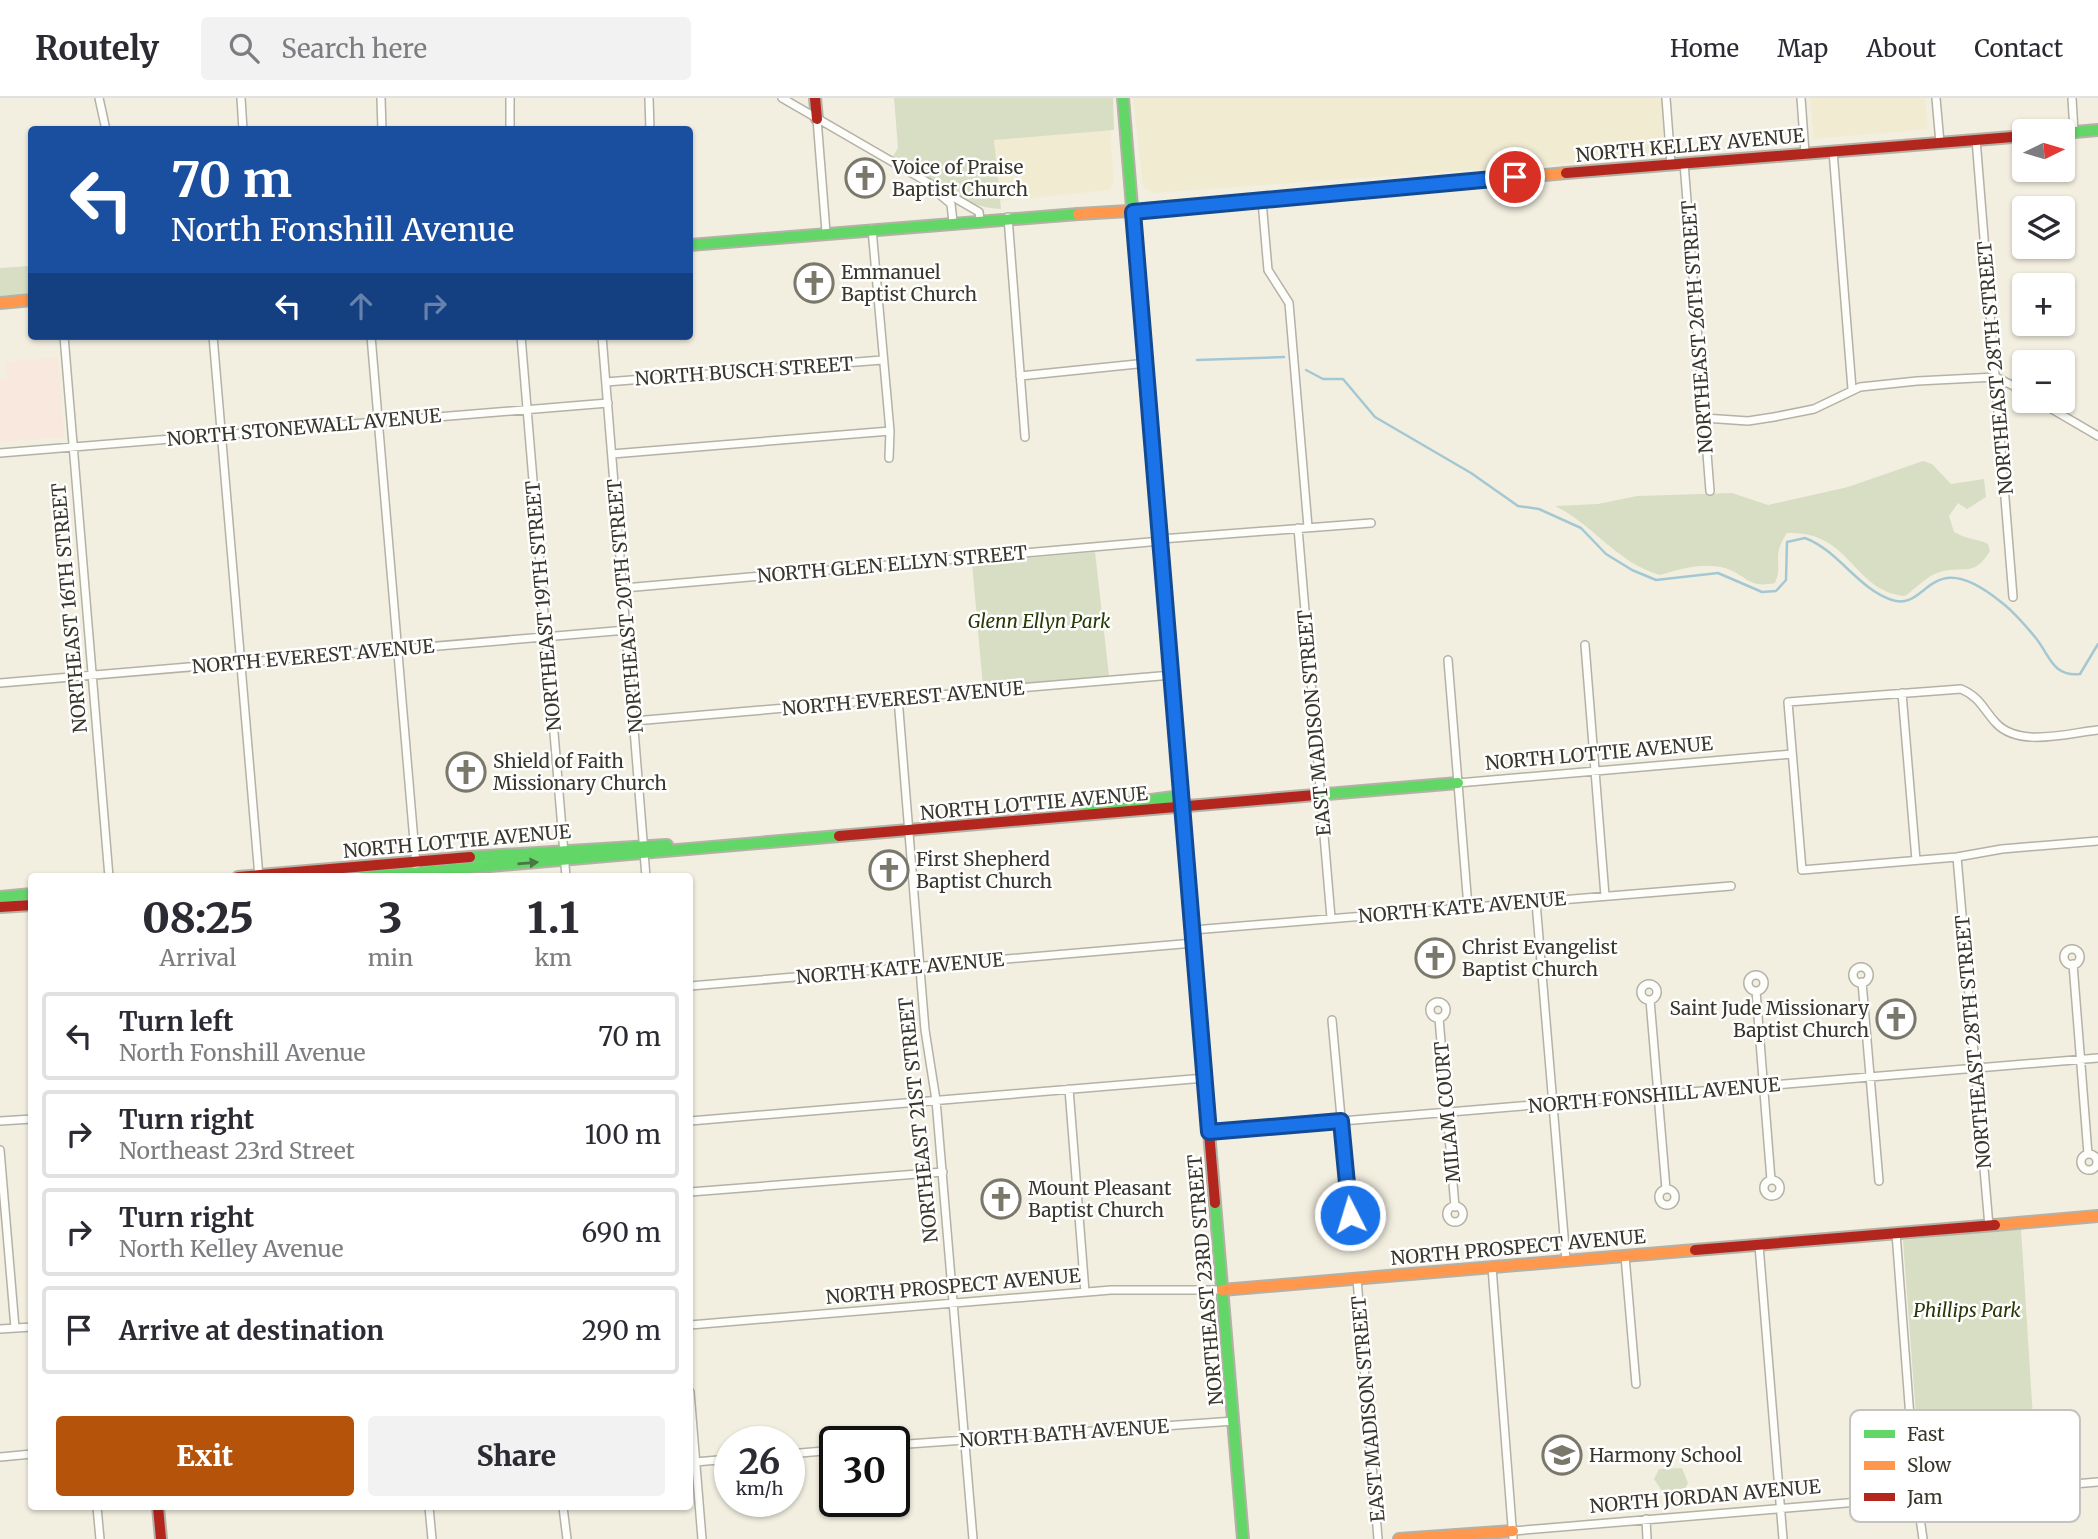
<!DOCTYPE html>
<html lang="en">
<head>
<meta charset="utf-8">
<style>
  :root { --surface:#fff; --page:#f2f2f3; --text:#2b2b33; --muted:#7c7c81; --line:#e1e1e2; --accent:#b45309 }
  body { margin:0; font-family:Merriweather,serif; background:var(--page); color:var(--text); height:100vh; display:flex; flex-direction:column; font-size:26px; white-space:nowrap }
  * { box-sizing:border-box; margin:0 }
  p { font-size:23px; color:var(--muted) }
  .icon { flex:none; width:38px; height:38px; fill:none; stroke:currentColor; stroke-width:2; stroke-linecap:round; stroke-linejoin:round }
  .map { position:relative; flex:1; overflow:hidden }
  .sheet { position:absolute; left:28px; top:775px; width:665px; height:637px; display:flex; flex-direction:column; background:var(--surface); border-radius:7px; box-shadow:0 2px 5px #0004 }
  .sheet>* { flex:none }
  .hud { position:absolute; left:28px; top:28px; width:665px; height:214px; border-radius:7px; box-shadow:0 2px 5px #0004; background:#1a4fa0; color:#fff; overflow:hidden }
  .needle { width:46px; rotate:85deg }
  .fabs { position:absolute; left:2012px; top:21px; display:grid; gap:14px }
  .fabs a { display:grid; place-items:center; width:63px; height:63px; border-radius:7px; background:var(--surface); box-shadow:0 2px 5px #0004; font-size:35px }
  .speed { position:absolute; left:714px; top:1328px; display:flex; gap:14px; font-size:35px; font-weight:700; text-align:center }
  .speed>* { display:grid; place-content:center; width:91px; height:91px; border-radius:50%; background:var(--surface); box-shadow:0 2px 5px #0004; line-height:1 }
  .speed small { font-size:18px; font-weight:400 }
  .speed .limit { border:4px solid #111; border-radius:10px; background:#fff; color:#111 }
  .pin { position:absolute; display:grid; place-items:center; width:60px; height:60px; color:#fff; margin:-30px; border:4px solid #fff; border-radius:50%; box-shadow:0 2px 7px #0007 }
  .me { position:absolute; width:77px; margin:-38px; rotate:355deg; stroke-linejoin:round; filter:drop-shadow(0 0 5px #0008) }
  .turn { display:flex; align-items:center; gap:24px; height:147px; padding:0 28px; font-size:32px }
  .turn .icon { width:91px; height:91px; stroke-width:2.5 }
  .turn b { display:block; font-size:49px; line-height:60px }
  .lanes { display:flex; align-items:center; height:66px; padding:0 28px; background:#0003; justify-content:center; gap:35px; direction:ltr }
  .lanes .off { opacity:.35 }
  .eta { display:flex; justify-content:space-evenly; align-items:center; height:119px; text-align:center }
  .eta b { font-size:42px; font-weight:800; line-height:49px }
  .button { display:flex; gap:14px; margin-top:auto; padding:14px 28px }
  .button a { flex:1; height:80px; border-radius:7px; background:var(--accent); color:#fff; font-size:28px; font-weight:800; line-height:80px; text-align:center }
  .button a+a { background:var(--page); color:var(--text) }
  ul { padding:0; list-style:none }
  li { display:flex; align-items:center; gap:21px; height:88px; margin:0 14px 10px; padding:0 14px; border:4px solid var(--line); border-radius:7px }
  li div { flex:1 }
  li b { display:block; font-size:26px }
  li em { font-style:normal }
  header { display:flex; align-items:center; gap:42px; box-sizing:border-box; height:98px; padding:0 35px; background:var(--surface); border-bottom:2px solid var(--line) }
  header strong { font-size:33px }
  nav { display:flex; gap:38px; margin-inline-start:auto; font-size:24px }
  .search { width:490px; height:63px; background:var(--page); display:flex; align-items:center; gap:18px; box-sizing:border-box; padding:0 24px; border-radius:7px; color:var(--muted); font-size:26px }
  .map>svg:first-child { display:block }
  .built { fill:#f0ebd1 }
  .education { fill:#f8e8dd }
  .green { fill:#d7dec3 }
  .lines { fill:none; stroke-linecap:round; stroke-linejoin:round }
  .stream { stroke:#a4c8d3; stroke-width:2.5 }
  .street-casing { stroke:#b4b1a6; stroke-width:10 }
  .fast-casing { stroke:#b4b1a6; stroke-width:14 }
  .slow-casing { stroke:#b4b1a6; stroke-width:14 }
  .jam-casing { stroke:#b4b1a6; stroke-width:14 }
  .street { stroke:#fdfdfa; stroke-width:7 }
  .fast { stroke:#63d668; stroke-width:10 }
  .slow { stroke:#ff974d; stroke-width:10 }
  .jam { stroke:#b3261e; stroke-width:10 }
  .oneway { fill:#4a7744 }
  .route-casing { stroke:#114b97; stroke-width:18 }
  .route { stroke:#1a73e8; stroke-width:12 }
  .labels { text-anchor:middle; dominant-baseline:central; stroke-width:5; stroke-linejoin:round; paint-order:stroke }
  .street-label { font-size:19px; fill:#39372c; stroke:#fff }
  .poi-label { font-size:19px; fill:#39372c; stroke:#fff; text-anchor:start }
  .park-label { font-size:19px; font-style:italic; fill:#283906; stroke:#fff }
  .key { fill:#fff; stroke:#c4c3c0; stroke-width:2 }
  .key-label { font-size:19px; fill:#39372c }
</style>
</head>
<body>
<header>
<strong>Routely</strong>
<div class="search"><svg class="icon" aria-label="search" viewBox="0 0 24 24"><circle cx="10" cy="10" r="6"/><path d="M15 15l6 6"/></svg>Search here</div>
<nav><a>Home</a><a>Map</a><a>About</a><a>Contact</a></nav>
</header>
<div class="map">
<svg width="2098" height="1441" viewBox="0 0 2098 1441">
  <rect width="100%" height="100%" fill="#f2efe0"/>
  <path class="built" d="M1133 0H1661L1664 45 1660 56 1654 59 1153 95 1143 89Z
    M1810 0H1925L1928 31 1814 41Z
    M1110 32 1114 86 1109 92 1000 103 994 42Z"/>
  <path class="education" d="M58 259 64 339 0 344V282L7 281 6 264Z"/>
  <path class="green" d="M894 0H1113L1114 32 994 42 1001 111C962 110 925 79 892 60L898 50Z
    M31 168V197L0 199V170Z
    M1923 363 1932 366 1951 386 1984 381 1986 399 1967 411 1958 405 1949 418 1954 434C1968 442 1976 440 1988 446L1990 453C1973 481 1963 466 1937 475 1926 479 1915 491 1905 498 1852 493 1851 432 1787 435 1770 461 1784 464 1775 485 1748 491 1747 477 1725 470 1703 464 1680 471 1660 477 1617 465 1594 427 1555 408L1598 406 1637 398 1732 395 1768 407 1848 389Z
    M1095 454 1109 578 983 589 972 465Z
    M2021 1131 2037 1383 1931 1393 1921 1385 1903 1142Z
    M1682 1370 1688 1385 1681 1398 1666 1399 1654 1381 1659 1371Z"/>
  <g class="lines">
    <path class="stream" d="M1197 262 1284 259
      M1306 272 1323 281H1343L1375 319 1471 375 1518 408 1539 411 1581 430 1606 456 1632 472 1656 482 1718 475 1762 494 1776 493 1786 482 1787 444 1805 440C1839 453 1857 490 1892 502 1929 514 1928 445 2001 504 2013 513 2025 527 2035 539 2050 557 2052 579 2080 576L2098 546"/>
    <g class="street-casing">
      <path id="street" d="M99 0 106 32
        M241 0 243 32
        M381 0 382 32
        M649 0 650 32
        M782 0 979 114 980 121
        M1666 0 1671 66
        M1801 0 1805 55
        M1936 0 1940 45
        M2072 0 2074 34
        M817 21 826 134
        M510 32V0
        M1976 41 2013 499
        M1833 53 1852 291
        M1684 65 1710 393
        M938 95 951 106 953 124
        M1262 103 1268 172 1289 205 1308 429
        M1008 119 1025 339
        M872 131 890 333 889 360
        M64 238 109 779
        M213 238 259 779
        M371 238 416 767
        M521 238 566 779
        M602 238 646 779
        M1020 278 1147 265
        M606 284 882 262
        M2038 303 2098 338
        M1704 320 1748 323 1774 319 1814 311 1860 289 1917 283 1996 279 2025 294
        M0 355 608 305
        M612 356 890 333
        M1298 430 1331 820
        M1161 441 1371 425
        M624 490 1161 443
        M1585 547 1605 798
        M1448 562 1468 809
        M0 585 627 532
        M1902 595 1916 762
        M898 600 925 932 936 1002 973 1441
        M634 623 1172 577
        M2098 632C2068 635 2019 650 1996 625 1983 611 1980 599 1961 591L1788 604 1802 772 1957 759 2002 751 2098 743
        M1458 685 1792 656
        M1957 759 1989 1128
        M1536 804 1566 1162
        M1193 832 1731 788
        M2064 859a8 8 0 1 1 16 0a8 8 0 1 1-16 0Z
        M2073 866 2088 1056
        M1853 877a8 8 0 1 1 16 0a8 8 0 1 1-16 0Z
        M1748 885a8 8 0 1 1 16 0a8 8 0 1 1-16 0Z
        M1862 884 1879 1083
        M1641 894a8 8 0 1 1 16 0a8 8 0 1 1-16 0Z
        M690 888 1194 845
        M1756 893 1771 1082
        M1650 902 1666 1091
        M1430 912a8 8 0 1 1 16 0a8 8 0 1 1-16 0Z
        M1439 920 1455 1109
        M1332 922 1350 1117
        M1069 991 1085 1194
        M0 1023 32 1021
        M690 1023 1205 980
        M1209 1034 2098 960
        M0 1052 15 1230
        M2081 1064a8 8 0 1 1 16 0a8 8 0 1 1-16 0Z
        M1764 1090a8 8 0 1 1 16 0a8 8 0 1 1-16 0Z
        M1659 1099a8 8 0 1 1 16 0a8 8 0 1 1-16 0Z
        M690 1094 943 1074
        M1447 1116a8 8 0 1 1 16 0a8 8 0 1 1-16 0Z
        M1342 1125a8 8 0 1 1 16 0a8 8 0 1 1-16 0Z
        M1896 1135 1915 1385 1923 1441
        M1759 1147 1783 1441
        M1625 1158 1636 1286
        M1492 1169 1513 1441
        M1357 1181 1378 1441
        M690 1227 1111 1192H1222
        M0 1231 32 1229
        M690 1294 702 1441
        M894 1347 1234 1323
        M789 1356 835 1352
        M0 1359 32 1356
        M695 1364 730 1361
        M97 1409 100 1441
        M429 1409 432 1441
        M563 1409 567 1441
        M1646 1421 1647 1441
        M1513 1433 2098 1384"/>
    </g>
    <g class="fast-casing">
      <path id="fast" d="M1123 0 1183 726
        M2063 35 2098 32
        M690 147 1078 116
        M1315 697 1458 685
        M1084 711 1181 698
        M470 759 667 747
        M363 779 839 738
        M0 799 32 796
        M1215 1105 1243 1441"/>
    </g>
    <g class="slow-casing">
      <path id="slow" d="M1078 116 1213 108 1566 75
        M0 205 32 202
        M1995 1127 2098 1118
        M1222 1192 1695 1152
        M1399 1441 1513 1433"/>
    </g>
    <g class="jam-casing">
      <path id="jam" d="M815 0 817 21
        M1566 75 2025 38
        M1183 726 1215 1105
        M839 738 1315 697
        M238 779 470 759
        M0 809 32 807
        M1695 1152 1995 1127
        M158 1409 161 1441"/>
    </g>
    <use href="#street" class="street"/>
    <use href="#fast" class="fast"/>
    <use href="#slow" class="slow"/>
    <use href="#jam" class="jam"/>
  </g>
  <defs><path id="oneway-solid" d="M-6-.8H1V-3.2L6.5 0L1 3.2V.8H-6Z" transform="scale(1.75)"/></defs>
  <use class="oneway" href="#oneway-solid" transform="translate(528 765) rotate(-5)"/>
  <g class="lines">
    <g class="route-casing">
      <path id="route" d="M1350 1117 1341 1023 1209 1034 1133 114 1515 79"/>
    </g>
    <use href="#route" class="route"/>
  </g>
  <defs>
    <g id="church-ring" transform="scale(2.0125)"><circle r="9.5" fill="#fff" stroke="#7a776b" stroke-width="1.5"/><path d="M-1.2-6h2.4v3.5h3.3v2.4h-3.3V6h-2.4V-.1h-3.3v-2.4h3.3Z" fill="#7a776b"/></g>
    <g id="school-ring" transform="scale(2.0125)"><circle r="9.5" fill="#fff" stroke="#7a776b" stroke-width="1.5"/><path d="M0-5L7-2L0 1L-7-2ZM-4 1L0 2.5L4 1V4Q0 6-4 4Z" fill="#7a776b"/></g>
  </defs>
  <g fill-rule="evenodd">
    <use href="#church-ring" x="865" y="80"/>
    <use href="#church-ring" x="814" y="185"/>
    <use href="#church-ring" x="466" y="674"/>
    <use href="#church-ring" x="889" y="772"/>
    <use href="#church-ring" x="1435" y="860"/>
    <use href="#church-ring" x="1896" y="921"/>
    <use href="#church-ring" x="1001" y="1101"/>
    <use href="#school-ring" x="1562" y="1357"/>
  </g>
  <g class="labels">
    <g class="street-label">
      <text transform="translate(1690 47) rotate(-5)">NORTH KELLEY AVENUE</text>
      <text transform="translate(1697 229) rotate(-94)">NORTHEAST 26TH STREET</text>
      <text transform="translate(1995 270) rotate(-95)">NORTHEAST 28TH STREET</text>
      <text transform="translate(744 273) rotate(-4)">NORTH BUSCH STREET</text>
      <text transform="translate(304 329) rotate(-5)">NORTH STONEWALL AVENUE</text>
      <text transform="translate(892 466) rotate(-5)">NORTH GLEN ELLYN STREET</text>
      <text transform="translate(543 508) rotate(-95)">NORTHEAST 19TH STREET</text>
      <text transform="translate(625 508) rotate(-95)">NORTHEAST 20TH STREET</text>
      <text transform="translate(69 510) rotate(-95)">NORTHEAST 16TH STREET</text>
      <text transform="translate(313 558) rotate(-5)">NORTH EVEREST AVENUE</text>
      <text transform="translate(903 600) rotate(-5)">NORTH EVEREST AVENUE</text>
      <text transform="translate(1314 625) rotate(-95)">EAST MADISON STREET</text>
      <text transform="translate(1599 655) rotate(-5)">NORTH LOTTIE AVENUE</text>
      <text transform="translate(1034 705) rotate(-5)">NORTH LOTTIE AVENUE</text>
      <text transform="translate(457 743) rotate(-5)">NORTH LOTTIE AVENUE</text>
      <text transform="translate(1462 809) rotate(-5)">NORTH KATE AVENUE</text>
      <text transform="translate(900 870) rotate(-5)">NORTH KATE AVENUE</text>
      <text transform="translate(1973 944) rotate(-95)">NORTHEAST 28TH STREET</text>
      <text transform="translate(1654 997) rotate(-5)">NORTH FONSHILL AVENUE</text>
      <text transform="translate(1447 1014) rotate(-95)">MILAM COURT</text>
      <text transform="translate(918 1022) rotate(-96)">NORTHEAST 21ST STREET</text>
      <text transform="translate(1518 1149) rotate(-5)">NORTH PROSPECT AVENUE</text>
      <text transform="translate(1205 1182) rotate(-95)">NORTHEAST 23RD STREET</text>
      <text transform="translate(953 1188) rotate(-5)">NORTH PROSPECT AVENUE</text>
      <text transform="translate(1368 1311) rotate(-95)">EAST MADISON STREET</text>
      <text transform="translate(1064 1335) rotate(-4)">NORTH BATH AVENUE</text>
      <text transform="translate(1705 1398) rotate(-5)">NORTH JORDAN AVENUE</text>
    </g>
    <g class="poi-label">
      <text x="892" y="69">Voice of Praise<tspan x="892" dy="22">Baptist Church</tspan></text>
      <text x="841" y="174">Emmanuel<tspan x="841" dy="22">Baptist Church</tspan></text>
      <text x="493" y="663">Shield of Faith<tspan x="493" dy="22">Missionary Church</tspan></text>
      <text x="916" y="761">First Shepherd<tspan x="916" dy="22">Baptist Church</tspan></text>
      <text x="1462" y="849">Christ Evangelist<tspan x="1462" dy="22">Baptist Church</tspan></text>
      <text x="1869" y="910" text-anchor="end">Saint Jude Missionary<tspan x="1869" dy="22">Baptist Church</tspan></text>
      <text x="1028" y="1090">Mount Pleasant<tspan x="1028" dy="22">Baptist Church</tspan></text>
      <text x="1589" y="1357">Harmony School</text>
    </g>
    <g class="park-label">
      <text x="1039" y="523">Glenn Ellyn Park</text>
      <text x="1967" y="1212">Phillips Park</text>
    </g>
  </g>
  <rect x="1850" y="1312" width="230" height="112" rx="10" class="key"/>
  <rect x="1864" y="1332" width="31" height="8" fill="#63d668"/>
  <rect x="1864" y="1363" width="31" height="9" fill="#ff974d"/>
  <rect x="1864" y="1395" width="31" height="8" fill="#b3261e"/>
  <g class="key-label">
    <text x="1907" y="1343">Fast</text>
    <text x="1907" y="1374">Slow</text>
    <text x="1907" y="1406">Jam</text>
  </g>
</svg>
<div class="fabs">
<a><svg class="needle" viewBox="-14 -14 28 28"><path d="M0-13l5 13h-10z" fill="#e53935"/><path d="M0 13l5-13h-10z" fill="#7c7c81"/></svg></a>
<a><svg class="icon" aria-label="layers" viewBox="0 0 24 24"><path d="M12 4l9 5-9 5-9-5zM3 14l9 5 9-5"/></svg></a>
<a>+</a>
<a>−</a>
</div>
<div class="speed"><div>26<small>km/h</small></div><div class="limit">30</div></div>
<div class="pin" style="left:1515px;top:79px;background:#d93025"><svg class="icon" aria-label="arrive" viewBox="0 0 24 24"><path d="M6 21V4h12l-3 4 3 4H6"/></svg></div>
<svg class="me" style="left:1350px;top:1117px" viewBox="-20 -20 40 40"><circle r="17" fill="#1a73e8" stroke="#fff" stroke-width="3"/><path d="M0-11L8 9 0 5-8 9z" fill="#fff"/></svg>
<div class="hud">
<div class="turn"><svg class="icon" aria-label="left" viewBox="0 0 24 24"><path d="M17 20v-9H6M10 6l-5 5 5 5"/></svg><div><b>70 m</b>North Fonshill Avenue</div></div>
<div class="lanes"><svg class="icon" aria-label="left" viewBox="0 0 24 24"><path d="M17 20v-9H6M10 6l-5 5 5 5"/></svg><svg class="icon off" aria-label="ahead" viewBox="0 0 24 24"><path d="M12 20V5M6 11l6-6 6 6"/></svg><svg class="icon off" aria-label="right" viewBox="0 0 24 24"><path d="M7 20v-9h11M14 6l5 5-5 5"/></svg></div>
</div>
<section class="sheet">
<div class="eta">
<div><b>08:25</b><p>Arrival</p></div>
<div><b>3</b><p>min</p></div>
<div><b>1.1</b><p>km</p></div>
</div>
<ul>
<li><svg class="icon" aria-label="left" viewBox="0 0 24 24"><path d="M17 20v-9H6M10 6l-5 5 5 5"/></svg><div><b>Turn left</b><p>North Fonshill Avenue</p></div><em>70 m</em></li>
<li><svg class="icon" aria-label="right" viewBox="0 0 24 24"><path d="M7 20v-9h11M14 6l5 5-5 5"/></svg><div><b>Turn right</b><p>Northeast 23rd Street</p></div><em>100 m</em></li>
<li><svg class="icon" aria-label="right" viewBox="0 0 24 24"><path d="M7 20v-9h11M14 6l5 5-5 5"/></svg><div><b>Turn right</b><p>North Kelley Avenue</p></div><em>690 m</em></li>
<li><svg class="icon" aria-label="arrive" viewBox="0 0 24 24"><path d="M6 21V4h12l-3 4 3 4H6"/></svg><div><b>Arrive at destination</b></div><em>290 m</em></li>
</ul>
<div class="button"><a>Exit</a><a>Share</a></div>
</section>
</div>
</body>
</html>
